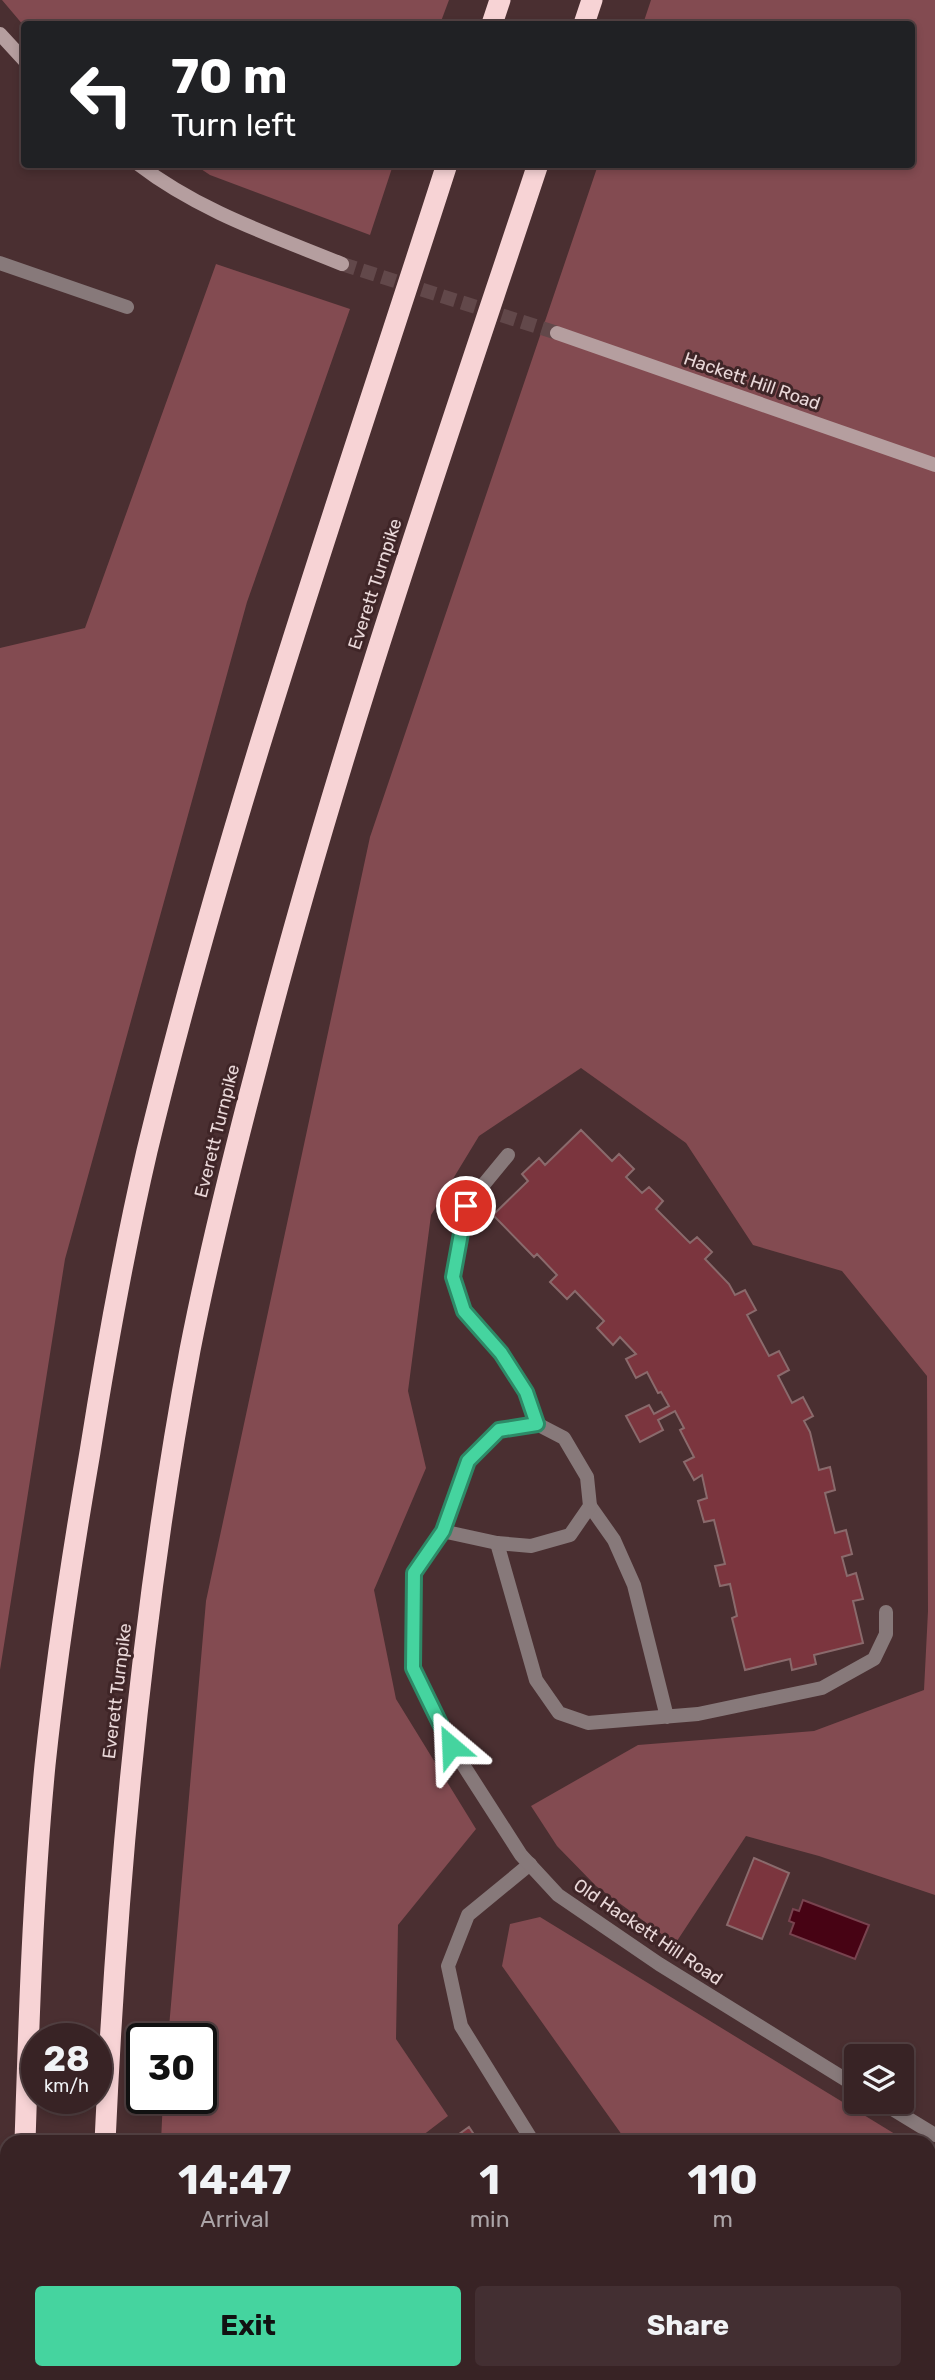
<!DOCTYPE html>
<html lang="en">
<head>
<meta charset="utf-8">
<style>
  :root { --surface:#382325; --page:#432f32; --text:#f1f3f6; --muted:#aba4a7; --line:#524042; --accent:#45d49f }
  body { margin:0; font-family:Rubik,sans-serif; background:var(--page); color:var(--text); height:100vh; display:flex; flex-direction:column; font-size:26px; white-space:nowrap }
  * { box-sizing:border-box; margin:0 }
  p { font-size:23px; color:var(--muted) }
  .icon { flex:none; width:38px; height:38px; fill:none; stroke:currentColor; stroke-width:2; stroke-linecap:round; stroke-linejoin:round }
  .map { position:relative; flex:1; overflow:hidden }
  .panel { position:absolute; left:0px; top:2135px; width:936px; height:245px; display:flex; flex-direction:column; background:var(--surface); border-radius:21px 21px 0 0; box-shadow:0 4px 10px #0003,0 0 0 2px var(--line) }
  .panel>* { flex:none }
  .top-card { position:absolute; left:21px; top:21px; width:894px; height:147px; border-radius:7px; box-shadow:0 4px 10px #0003,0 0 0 2px var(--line); background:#202124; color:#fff; overflow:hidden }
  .controls { position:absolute; left:844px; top:2044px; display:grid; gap:14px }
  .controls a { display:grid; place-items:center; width:70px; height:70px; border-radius:7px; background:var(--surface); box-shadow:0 4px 10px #0003,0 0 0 2px var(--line); font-size:35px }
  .speed { position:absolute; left:21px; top:2023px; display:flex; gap:14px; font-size:35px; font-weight:700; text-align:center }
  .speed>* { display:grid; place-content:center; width:91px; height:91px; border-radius:50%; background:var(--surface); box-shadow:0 4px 10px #0003,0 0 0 2px var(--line); line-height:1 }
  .speed small { font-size:18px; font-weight:400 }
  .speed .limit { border:4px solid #111; border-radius:10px; background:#fff; color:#111 }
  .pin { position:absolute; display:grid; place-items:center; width:60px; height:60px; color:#fff; margin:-30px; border:4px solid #fff; border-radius:50%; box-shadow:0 2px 7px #0007 }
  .me { position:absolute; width:77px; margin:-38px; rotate:334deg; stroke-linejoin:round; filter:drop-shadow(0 0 5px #0008) }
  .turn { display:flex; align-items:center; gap:24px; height:147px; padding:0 35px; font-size:32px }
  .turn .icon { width:91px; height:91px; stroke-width:2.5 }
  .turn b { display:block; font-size:49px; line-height:60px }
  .eta { display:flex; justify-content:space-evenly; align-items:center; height:119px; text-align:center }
  .eta b { font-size:42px; font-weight:700; line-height:49px }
  .cta { display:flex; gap:14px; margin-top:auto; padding:14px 35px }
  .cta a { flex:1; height:80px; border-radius:7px; background:var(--accent); color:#111; font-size:28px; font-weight:700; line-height:80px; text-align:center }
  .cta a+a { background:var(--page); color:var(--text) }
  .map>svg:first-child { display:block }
  .green { fill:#834b51 }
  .water { fill:#470314; stroke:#78434f; stroke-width:2 }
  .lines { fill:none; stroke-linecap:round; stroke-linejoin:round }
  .stream { stroke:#78434f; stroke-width:10 }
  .building { fill:#7b353e; stroke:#8a6a6c; stroke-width:2 }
  .secondary-tunnel { stroke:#62484a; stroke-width:14; stroke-dasharray:14 7; stroke-linecap:butt }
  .lane { stroke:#87797a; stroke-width:14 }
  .street { stroke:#87797a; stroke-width:14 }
  .secondary { stroke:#b59e9f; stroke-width:14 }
  .highway { stroke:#f7d3d5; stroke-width:21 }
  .route-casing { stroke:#2d8a67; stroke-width:18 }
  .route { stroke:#45d49f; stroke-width:12 }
  .labels { text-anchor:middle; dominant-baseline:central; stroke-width:6; stroke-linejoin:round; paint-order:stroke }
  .street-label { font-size:18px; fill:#e9d7d8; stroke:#3f2527 }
</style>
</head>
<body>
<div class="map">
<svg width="935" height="2380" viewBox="0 0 935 2380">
  <rect width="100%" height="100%" fill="#4a2f31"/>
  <path class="green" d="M2 0H449L440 24 24 26Z
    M651 0H935V1895L819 1856 746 1836 675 1944 596 1886 557 1846 531 1806 638 1745 814 1731 924 1690 928 1611 927 1376 842 1271 753 1245 686 1143 581 1068 479 1136 431 1215 408 1391 426 1468 374 1590 396 1699 476 1829 398 1925 396 2039 448 2116 414 2142H161L163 2098H201V2039H168L206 1601 370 837 598 165 912 164V24H643Z
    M195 165H393L370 235 210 175Z
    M216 264 350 309 247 602 65 1259 0 1670V648L85 628Z
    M540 1917 908 2142H627L502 1966 510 1924Z
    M929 2155 935 2160V2380H175V2373H929Z"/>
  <path class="water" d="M803 1900 869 1925 855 1959 790 1934 794 1923 789 1921 793 1909 799 1911Z"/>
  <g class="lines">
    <path class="stream" d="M929 2263 935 2262
      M802 2380 808 2373"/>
  </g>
  <path class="building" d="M581 1130 612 1161 619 1154 634 1169 626 1177 642 1193 649 1187 663 1201 656 1209 690 1243 697 1237 712 1252 705 1259 729 1284 735 1295 745 1290 756 1310 747 1315 769 1356 779 1351 789 1370 778 1376 792 1403 803 1397 813 1416 804 1421 810 1432 819 1470 830 1467 835 1490 825 1493 835 1533 846 1530 852 1554 842 1557 847 1576 856 1573 863 1599 853 1601 863 1643 814 1655 816 1664 792 1670 790 1659 745 1670 732 1618 737 1616 730 1584 720 1586 715 1566 725 1564 714 1520 704 1522 698 1501 707 1498 702 1475 694 1480 684 1462 694 1457 680 1430 684 1428 675 1411 658 1420 663 1430 640 1442 626 1416 649 1405 654 1414 669 1406 661 1392 658 1393 647 1372 636 1378 626 1359 636 1354 620 1337 613 1345 597 1328 604 1321 575 1291 567 1299 550 1282 557 1275 537 1254 534 1257 493 1215 528 1181 522 1174 539 1158 545 1165Z
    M754 1858 789 1873 762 1939 727 1925Z
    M469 2127 479 2142H448Z"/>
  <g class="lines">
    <path class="secondary-tunnel" d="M342 264 557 333"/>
    <path class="lane" d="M0 263 127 307
      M508 1155 466 1206 453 1277 464 1311 501 1353 525 1392 537 1424
      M590 1506 614 1540 634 1585 667 1717
      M497 1543 536 1680 559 1713 588 1723 698 1714 822 1688 874 1659 886 1634V1612
      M530 1864 468 1915 448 1966 461 2026 533 2142"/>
    <path class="street" d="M442 1531 497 1543 531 1546 570 1535 590 1506 587 1477 564 1438 537 1424 499 1430 468 1461 442 1531 414 1574 413 1668 451 1746 521 1855 558 1895 659 1964 856 2086
      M881 2102 935 2135"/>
    <path class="secondary" d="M0 34 24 60
      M138 164C199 211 271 235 342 264
      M557 333 935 465"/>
    <path class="highway" d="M492 24 500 0
      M584 24 592 0
      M25 2142C29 2016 33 1890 45 1765 56 1660 72 1556 90 1452 106 1351 124 1250 147 1151 228 816 342 491 447 164
      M105 2142C117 1877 141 1611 190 1350 209 1253 233 1157 258 1062 336 758 439 462 538 164
      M23 2373V2380
      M103 2373 104 2380"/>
  </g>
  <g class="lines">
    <g class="route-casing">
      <path id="route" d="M451 1746 413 1668 414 1573 443 1531 468 1461 499 1430 537 1424 526 1392 501 1353 464 1311 453 1277 466 1206"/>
    </g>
    <use href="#route" class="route"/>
  </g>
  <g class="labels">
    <g class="street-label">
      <text transform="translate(752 381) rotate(19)">Hackett Hill Road</text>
      <text transform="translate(375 584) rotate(-72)">Everett Turnpike</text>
      <text transform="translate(217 1131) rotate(-76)">Everett Turnpike</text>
      <text transform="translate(117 1691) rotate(-83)">Everett Turnpike</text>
      <text transform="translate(648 1932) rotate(34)">Old Hackett Hill Road</text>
    </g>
  </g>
</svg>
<div class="controls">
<a><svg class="icon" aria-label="layers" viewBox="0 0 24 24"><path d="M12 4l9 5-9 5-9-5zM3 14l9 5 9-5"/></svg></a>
</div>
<div class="speed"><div>28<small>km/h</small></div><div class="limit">30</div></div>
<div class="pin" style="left:466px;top:1206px;background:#d93025"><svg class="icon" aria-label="arrive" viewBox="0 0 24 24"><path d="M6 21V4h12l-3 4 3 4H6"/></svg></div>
<svg class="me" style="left:451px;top:1746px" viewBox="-20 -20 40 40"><path d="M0-17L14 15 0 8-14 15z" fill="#45d49f" stroke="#fff" stroke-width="4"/></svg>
<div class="top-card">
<div class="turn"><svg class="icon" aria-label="left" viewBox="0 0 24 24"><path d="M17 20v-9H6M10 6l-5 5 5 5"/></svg><div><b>70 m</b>Turn left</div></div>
</div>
<section class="panel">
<div class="eta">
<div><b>14:47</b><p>Arrival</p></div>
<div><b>1</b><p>min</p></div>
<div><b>110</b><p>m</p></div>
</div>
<div class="cta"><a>Exit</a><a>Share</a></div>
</section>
</div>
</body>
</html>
